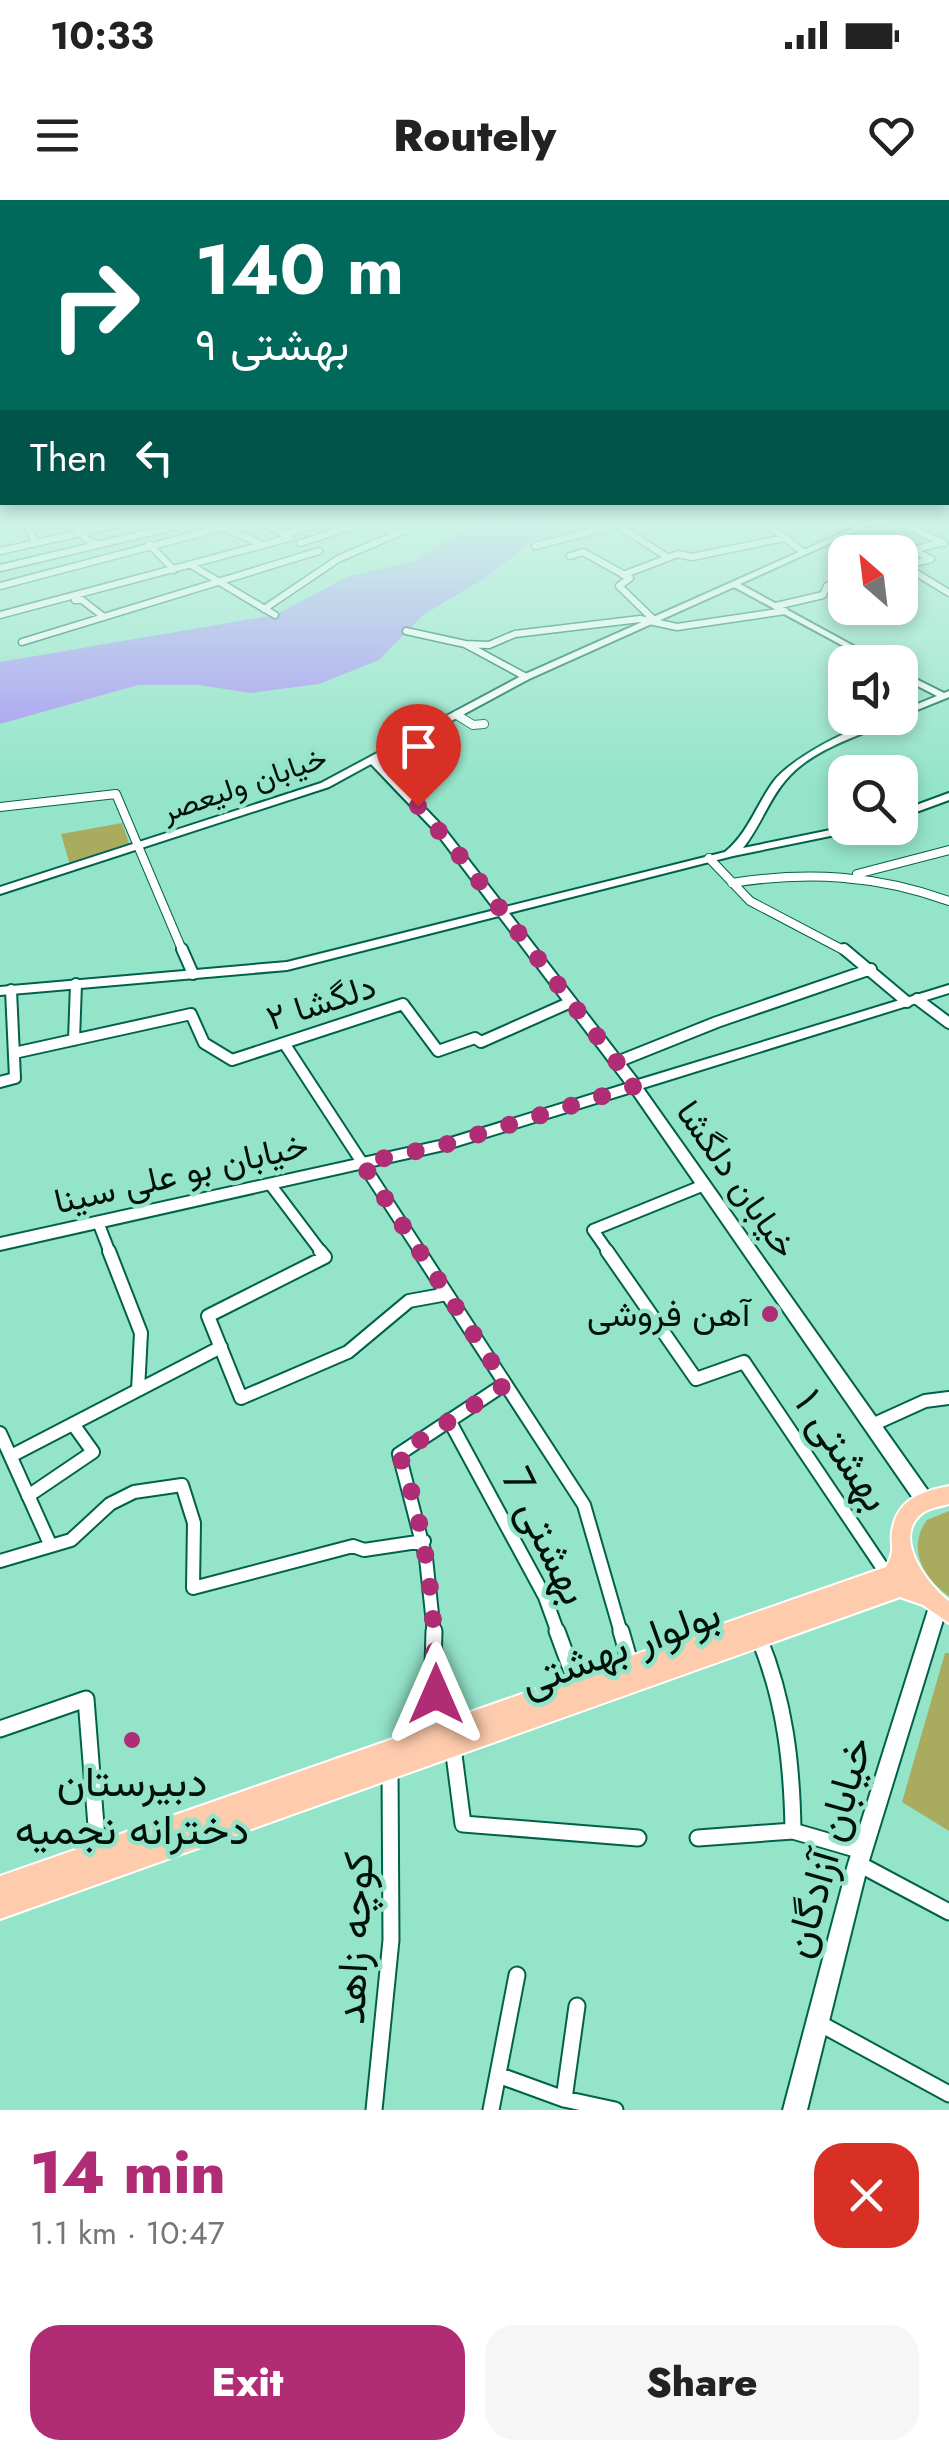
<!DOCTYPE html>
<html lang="en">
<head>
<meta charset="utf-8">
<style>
  :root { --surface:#fff; --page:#f6f6f6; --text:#222; --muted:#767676; --accent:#b02d76 }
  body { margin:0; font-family:Jost,Vazirmatn,sans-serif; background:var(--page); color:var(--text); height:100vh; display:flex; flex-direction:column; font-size:38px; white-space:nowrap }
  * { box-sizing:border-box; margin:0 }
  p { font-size:32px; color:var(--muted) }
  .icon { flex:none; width:55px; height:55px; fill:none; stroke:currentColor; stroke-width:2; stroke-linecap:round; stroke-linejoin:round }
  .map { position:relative; height:1910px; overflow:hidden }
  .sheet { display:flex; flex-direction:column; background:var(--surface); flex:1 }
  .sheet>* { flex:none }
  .banner { position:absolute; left:0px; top:0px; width:950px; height:305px; box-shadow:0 5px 15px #0003; background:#00695c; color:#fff; overflow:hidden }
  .needle { width:65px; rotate:332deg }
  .fabs { position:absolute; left:828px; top:335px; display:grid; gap:20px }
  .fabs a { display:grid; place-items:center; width:90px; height:90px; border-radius:20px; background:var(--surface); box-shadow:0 5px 15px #0003; font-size:50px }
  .pin { position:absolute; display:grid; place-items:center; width:85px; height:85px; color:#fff; margin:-102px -42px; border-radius:50% 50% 50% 0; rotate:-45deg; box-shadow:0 0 10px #0007 }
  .pin .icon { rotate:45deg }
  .me { position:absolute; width:110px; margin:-55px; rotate:0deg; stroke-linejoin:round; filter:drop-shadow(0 0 8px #0008) }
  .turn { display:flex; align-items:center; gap:35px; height:210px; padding:0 30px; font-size:45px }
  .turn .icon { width:130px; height:130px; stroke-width:2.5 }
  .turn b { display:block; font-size:70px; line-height:85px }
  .then { display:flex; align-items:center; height:95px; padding:0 30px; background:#0003; gap:20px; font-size:38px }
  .round { display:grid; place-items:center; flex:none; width:105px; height:105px; border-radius:30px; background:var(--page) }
  .summary { display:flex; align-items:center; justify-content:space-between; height:170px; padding:0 30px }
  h1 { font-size:60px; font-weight:800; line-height:75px; color:var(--accent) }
  .primary-button { display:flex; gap:20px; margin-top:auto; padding:20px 30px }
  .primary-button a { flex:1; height:115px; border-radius:30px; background:var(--accent); color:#fff; font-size:40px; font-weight:800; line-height:115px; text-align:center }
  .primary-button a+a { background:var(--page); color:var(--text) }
  .status { display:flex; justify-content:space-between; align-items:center; height:70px; padding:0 50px; background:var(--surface); direction:ltr }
  .status svg { height:28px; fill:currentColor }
  header { display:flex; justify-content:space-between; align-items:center; height:130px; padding:0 30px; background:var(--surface); font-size:45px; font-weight:800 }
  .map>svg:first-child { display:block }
  .green { fill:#a9ac5f }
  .water { fill:#a694f4 }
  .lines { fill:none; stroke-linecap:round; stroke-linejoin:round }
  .street-far4-casing { stroke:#00624c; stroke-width:9 }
  .street-far3-casing { stroke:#00624c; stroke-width:10 }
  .street-far2-casing { stroke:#00624c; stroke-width:14 }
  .street-far1-casing { stroke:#00624c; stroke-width:16 }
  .street-casing { stroke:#00624c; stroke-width:19 }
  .secondary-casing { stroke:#00624c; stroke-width:4 }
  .primary-casing { stroke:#fff; stroke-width:4 }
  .street-far4 { stroke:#fff; stroke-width:6 }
  .street-far3 { stroke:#fff; stroke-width:8 }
  .street-far2 { stroke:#fff; stroke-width:10 }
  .street-far1 { stroke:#fff; stroke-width:12 }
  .street { stroke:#fff; stroke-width:15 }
  .secondary { fill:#fff; fill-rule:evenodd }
  .primary { fill:#fecbad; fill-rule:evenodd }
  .route { stroke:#b02d76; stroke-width:18; stroke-dasharray:0 32.4 }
  .poi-dot { fill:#b02d76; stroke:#94e4c9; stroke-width:4 }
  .labels { text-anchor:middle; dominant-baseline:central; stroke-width:9; stroke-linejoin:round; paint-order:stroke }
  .far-street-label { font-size:30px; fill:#00110a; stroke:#94e4c9 }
  .street-label { font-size:35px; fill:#00110a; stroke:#94e4c9 }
  .poi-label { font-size:35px; fill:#00110a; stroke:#94e4c9; text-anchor:end }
  .near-street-label { font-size:42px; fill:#00110a; stroke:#94e4c9 }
  .near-poi-label { font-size:42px; fill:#00110a; stroke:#94e4c9 }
</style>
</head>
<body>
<div class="status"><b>10:33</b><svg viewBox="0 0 49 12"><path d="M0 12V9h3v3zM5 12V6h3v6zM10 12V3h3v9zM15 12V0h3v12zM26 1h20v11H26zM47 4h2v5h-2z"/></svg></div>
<header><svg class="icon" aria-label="menu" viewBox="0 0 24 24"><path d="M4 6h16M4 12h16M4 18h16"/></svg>Routely<svg class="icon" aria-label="heart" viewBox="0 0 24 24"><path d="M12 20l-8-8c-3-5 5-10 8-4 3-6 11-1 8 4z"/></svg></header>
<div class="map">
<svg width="949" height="1910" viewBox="0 0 949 1910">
  <rect width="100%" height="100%" fill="#94e4c9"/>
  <path class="green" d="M122 623 130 646 70 665 61 634Z
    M949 1311V1396C924 1379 906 1348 927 1320Z
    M945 1453H949V1631L902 1602Z"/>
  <path class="water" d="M477 321H558L485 378 423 415 379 460 319 484 251 493 199 485H138L0 524V462L275 415 347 377 414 361Z"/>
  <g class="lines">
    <g class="street-far4-casing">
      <path id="street-far4" d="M24 321 36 343
        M70 321 86 339 99 345
        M209 321 263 345
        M260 321 290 338
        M896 321 944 343
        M613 322 667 357
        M764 322 803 352
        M738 326 778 321
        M283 334 316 325 312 321
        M300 343 370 321 397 333
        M149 344 174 370
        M535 346 617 325
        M0 351 133 321
        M570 356 583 352 630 378 619 386 653 419
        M191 365 275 415
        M905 366 949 393
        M900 367 931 359 913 350 943 342
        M0 368 198 321
        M623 375 678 354 692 357 784 338
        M0 386 247 321
        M75 400H82L104 417
        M776 406 823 395 827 386 845 381
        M264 409 338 359 426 321
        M0 415 289 338
        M406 431 465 444
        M22 442 319 351
        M526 477 465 444 489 445 515 434 640 419 677 427 785 411"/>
    </g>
    <g class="street-far3-casing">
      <path id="street-far3" d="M457 515 473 525 484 524
        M0 607 116 594 183 752
        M709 658 750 701 847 752
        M857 674 949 650
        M732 683C807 671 877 675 949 701"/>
    </g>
    <g class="street-far2-casing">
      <path id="street-far2" d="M182 749 193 774
        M844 749 907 802
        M917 799 949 823
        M74 840 76 784
        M284 843 421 1053
        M14 853 191 814 204 843 232 860 403 804 438 851 475 838 481 842 571 802
        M617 862 717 822 871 769
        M0 882 15 878 11 790
        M270 984 322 1053
        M98 1022 110 1053
        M609 1053 593 1030 704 985"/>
    </g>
    <g class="street-far1-casing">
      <path id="street-far1" d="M109 1051 141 1133 138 1190
        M320 1051 325 1057 208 1116 241 1198 348 1152 409 1101 447 1094
        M419 1051 584 1305 621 1433
        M607 1051 696 1179 744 1162 888 1376
        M449 1220 545 1397 558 1433
        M872 1225 925 1201 949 1198
        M0 1233 50 1344
        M11 1256 221 1147
        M28 1296 93 1252 73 1224
        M0 1361 71 1340 110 1304 134 1292 182 1285 194 1323 193 1388 353 1346 364 1350 424 1341
        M434 1433 426 1358 399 1254 505 1184"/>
    </g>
    <g class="street-casing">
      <path id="street" d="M557 1431 577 1485
        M621 1431 631 1466
        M759 1438C785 1501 792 1564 793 1631
        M0 1529 86 1499 98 1651
        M431 1536 434 1431
        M453 1547 463 1624 638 1638
        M698 1638 793 1631 862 1651
        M859 1664 949 1712
        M819 1823 949 1894
        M498 1875 564 1899 615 1910
        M564 1899 577 1806
        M374 1910 391 1740 390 1569
        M491 1910 517 1775"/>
    </g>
    <g class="secondary-casing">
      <path id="secondary" d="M869 321H879L740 384 883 462H873L734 387 529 479 379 560 443 627 505 707 725 652C749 632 756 605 774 581 792 557 866 518 896 518L895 520C859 536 811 549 785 581 768 601 760 627 743 648L845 627 861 628 860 630 733 656 509 713 638 880 949 785V793L643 888 931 1295 934 1301 931 1307 925 1309 919 1307 632 892 444 950 0 1050V1038L444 940 626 884 499 716 287 770 0 795V787L287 762 495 710 435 631 371 564 329 587 0 694V687L321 583 523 475Z
        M900 471 944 493 949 491V497L900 517V511L937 496 900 477Z
        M949 593V600L900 618V611Z
        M938 1398 944 1401 947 1407 868 1664 807 1910H783L848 1664 929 1407 932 1401Z"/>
    </g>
    <g class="primary-casing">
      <path id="primary" d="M949 1286V1304C938 1307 927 1308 919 1316 894 1341 928 1385 949 1401V1423L923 1405 900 1397 0 1719V1676L886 1367C898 1345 888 1346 893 1327 899 1298 924 1291 949 1286Z"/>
    </g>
    <use href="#street-far4" class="street-far4"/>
    <use href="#street-far3" class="street-far3"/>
    <use href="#street-far2" class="street-far2"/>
    <use href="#street-far1" class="street-far1"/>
    <use href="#street" class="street"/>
    <use href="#secondary" class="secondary"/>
    <use href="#primary" class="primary"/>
  </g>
  <linearGradient id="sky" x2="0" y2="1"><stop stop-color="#8da7ed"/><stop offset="0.55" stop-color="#cff3e7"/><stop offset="1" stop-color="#cff3e7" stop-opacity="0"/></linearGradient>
  <rect width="949" height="588" fill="url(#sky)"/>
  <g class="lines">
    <path class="route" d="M418 606 460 656 635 886 444 945 362 963 506 1184 399 1254C428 1332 435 1411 436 1494"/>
  </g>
  <g class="poi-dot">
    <circle cx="770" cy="1114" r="10"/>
    <circle cx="132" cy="1540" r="10"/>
  </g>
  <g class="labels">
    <g class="far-street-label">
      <text transform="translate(244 584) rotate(-19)">خیابان ولیعصر</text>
    </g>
    <g class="street-label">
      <text transform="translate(321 802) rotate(-18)">دلگشا ۲</text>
      <text transform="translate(181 973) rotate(-13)">خیابان بو علی سینا</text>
      <text transform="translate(737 979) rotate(55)">خیابان دلگشا</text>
    </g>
    <g class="poi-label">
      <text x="750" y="1114">آهن فروشی</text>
    </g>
    <g class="near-street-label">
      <text transform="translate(843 1250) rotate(56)">بهشتی ۱</text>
      <text transform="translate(546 1336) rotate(64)">بهشتی 7</text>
      <text transform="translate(620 1447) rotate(-20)">بولوار بهشتی</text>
      <text transform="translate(827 1647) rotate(-74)">خیابان آزادگان</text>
      <text transform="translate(354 1738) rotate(-87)">کوچه زاهد</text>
    </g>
    <g class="near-poi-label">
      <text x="132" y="1581">دبیرستان<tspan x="132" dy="48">دخترانه نجمیه</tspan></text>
    </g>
  </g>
</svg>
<div class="fabs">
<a><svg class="needle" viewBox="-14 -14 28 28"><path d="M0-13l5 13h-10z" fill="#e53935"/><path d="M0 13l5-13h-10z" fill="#767676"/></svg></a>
<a><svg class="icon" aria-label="sound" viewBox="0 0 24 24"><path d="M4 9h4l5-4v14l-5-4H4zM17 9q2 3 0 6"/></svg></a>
<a><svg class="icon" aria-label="search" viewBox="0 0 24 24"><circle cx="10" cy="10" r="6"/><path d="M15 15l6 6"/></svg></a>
</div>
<div class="pin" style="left:418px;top:606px;background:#d93025"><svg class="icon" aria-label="arrive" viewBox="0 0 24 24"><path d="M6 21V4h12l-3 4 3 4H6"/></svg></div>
<svg class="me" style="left:436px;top:1494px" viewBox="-20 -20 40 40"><path d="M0-17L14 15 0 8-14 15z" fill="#b02d76" stroke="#fff" stroke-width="4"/></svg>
<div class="banner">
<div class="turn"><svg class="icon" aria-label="right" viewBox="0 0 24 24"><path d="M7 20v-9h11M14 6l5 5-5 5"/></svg><div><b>140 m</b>بهشتی ۹</div></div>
<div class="then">Then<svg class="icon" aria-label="left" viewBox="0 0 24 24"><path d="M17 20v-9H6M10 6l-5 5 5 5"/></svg></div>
</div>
</div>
<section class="sheet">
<div class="summary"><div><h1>14 min</h1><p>1.1 km · 10:47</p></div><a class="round" style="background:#d93025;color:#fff"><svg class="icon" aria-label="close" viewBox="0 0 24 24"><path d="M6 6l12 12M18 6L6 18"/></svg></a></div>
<div class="primary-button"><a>Exit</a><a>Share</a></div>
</section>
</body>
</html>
